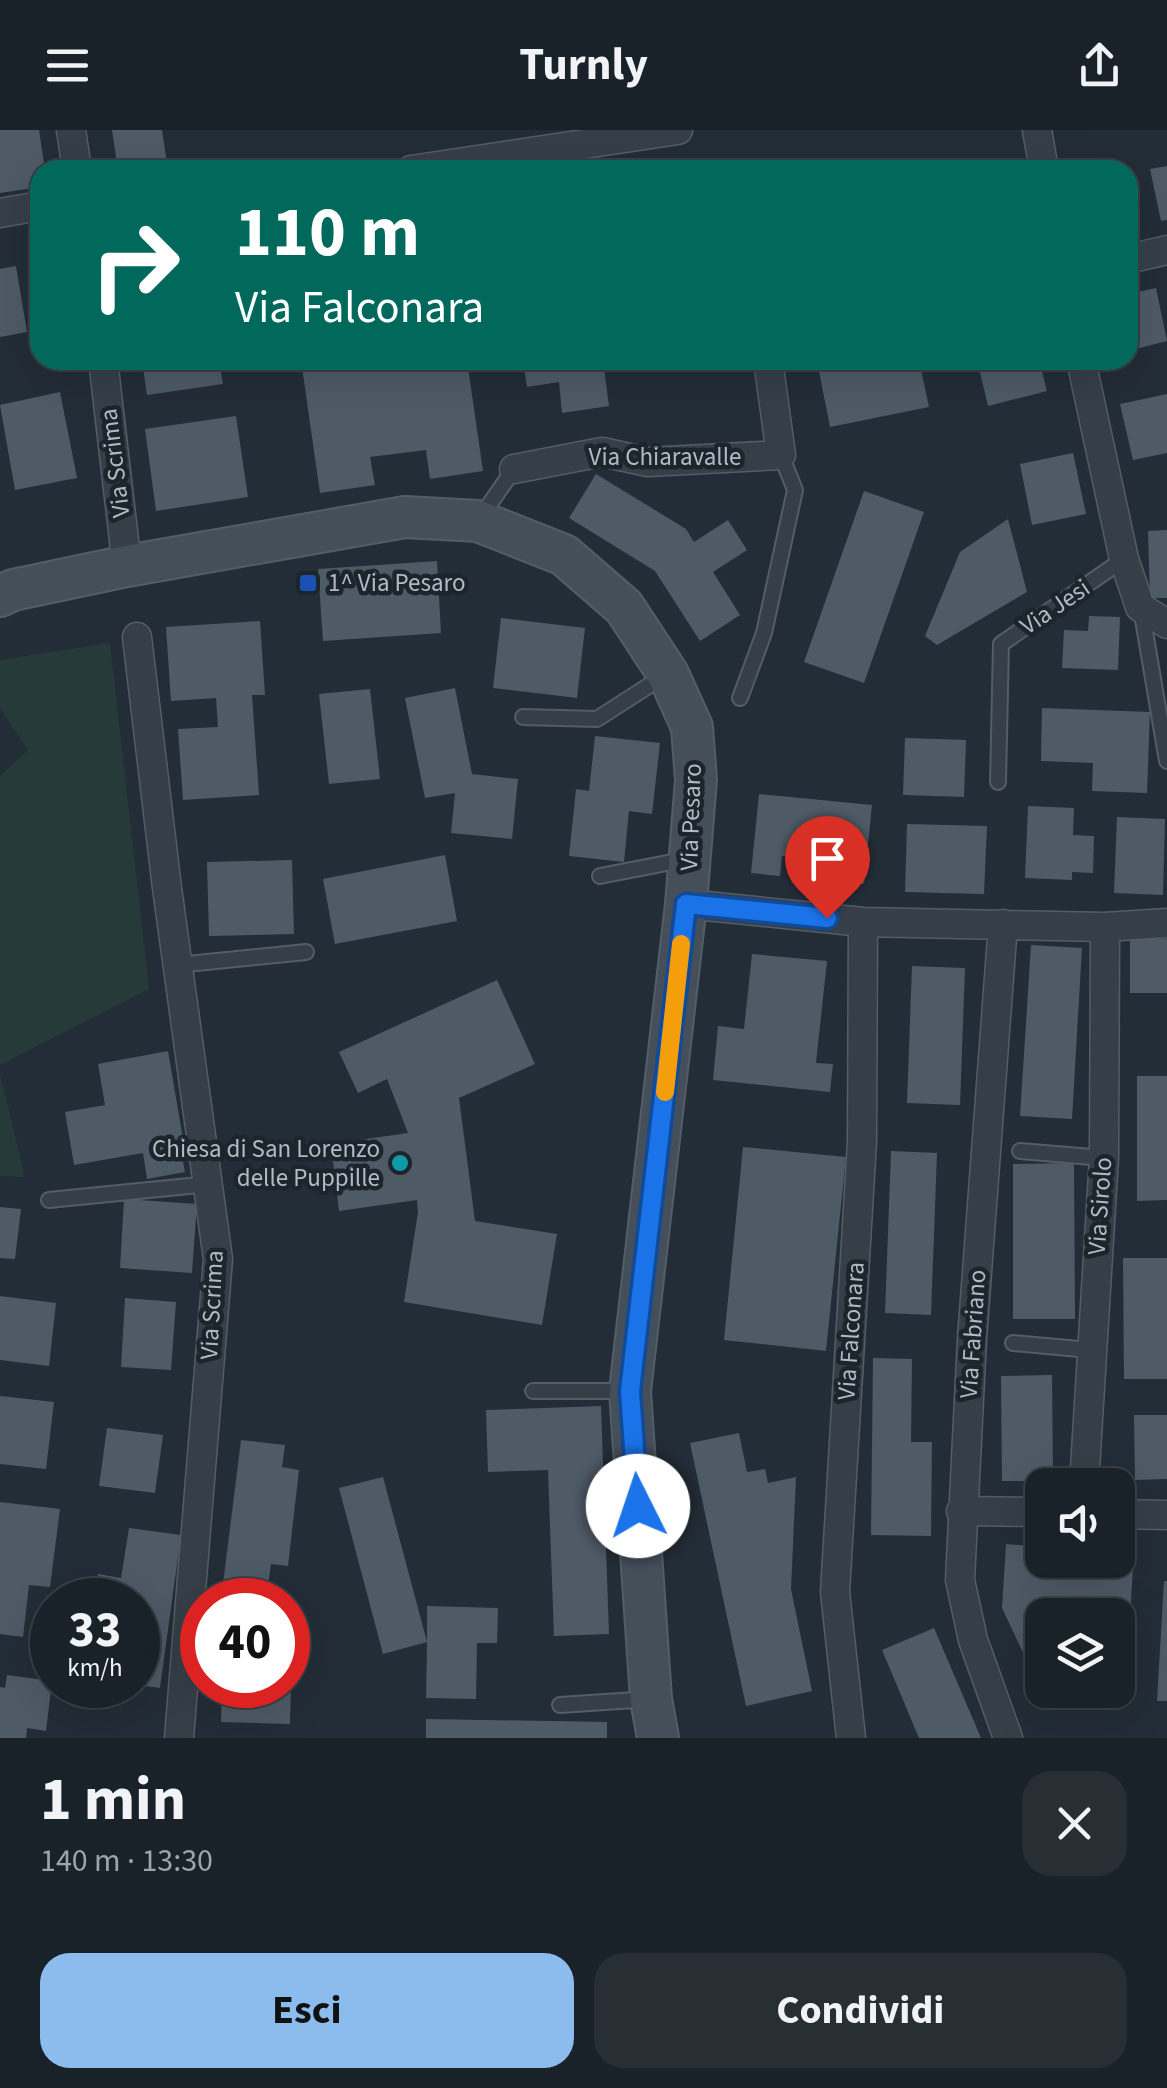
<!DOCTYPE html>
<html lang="it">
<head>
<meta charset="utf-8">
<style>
  :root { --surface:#1a2229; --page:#272f35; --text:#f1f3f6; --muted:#9fa4a8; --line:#383f46; --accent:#8cbbee }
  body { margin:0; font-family:"Source Sans 3",sans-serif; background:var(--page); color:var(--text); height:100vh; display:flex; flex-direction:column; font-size:38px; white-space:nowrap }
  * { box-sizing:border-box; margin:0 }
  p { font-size:32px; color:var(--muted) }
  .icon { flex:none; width:55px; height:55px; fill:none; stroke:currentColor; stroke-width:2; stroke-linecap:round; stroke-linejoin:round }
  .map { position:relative; height:1608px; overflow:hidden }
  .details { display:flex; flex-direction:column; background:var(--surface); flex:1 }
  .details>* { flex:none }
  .guide { position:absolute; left:30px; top:30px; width:1108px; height:210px; border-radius:30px; box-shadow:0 10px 40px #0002,0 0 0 2px var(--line); background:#00695c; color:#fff; overflow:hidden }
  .controls { position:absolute; left:1025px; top:1338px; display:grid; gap:20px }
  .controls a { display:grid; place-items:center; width:110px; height:110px; border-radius:20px; background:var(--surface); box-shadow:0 10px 40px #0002,0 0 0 2px var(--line); font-size:50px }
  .speed { position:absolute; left:30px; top:1448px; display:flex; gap:20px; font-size:50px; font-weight:700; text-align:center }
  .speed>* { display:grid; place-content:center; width:130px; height:130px; border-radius:50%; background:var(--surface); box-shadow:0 10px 40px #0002,0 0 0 2px var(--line); line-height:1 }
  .speed small { font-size:25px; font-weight:400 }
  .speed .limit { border:15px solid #d22; background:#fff; color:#111 }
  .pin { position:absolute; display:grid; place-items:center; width:85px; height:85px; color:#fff; margin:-102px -42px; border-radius:50% 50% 50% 0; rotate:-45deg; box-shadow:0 0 10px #0007 }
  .pin .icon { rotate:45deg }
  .me { position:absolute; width:110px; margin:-55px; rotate:356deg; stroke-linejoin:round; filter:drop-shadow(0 0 8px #0008) }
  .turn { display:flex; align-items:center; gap:35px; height:210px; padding:0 40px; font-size:45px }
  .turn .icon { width:130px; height:130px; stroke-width:2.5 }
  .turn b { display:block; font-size:70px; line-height:85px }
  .round { display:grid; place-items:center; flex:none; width:105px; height:105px; border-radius:30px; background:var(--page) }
  .summary { display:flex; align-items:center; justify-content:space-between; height:170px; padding:0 40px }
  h1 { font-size:60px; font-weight:700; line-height:75px }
  .action { display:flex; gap:20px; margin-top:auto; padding:20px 40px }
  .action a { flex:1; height:115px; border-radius:30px; background:var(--accent); color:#111; font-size:40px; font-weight:700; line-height:115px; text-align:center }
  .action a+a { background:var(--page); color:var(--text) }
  header { display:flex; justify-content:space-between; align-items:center; height:130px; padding:0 40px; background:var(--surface); font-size:45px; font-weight:700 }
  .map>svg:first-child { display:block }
  .green { fill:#263a39 }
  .building { fill:#4e5a66 }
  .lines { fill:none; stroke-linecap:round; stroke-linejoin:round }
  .lane-casing { stroke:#545d65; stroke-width:18 }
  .street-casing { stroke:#545d65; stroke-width:31 }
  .secondary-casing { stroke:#545d65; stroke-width:44 }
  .lane { stroke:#363f48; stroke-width:14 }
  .street { stroke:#363f48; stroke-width:28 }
  .secondary { stroke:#454f5a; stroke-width:40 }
  .route-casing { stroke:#114b97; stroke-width:25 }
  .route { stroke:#1a73e8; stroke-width:18 }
  .slow { stroke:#f59e0b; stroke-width:18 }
  .transit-dot { fill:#1a4fb4; stroke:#1c242c; stroke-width:4 }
  .culture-dot { fill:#0f9aa8; stroke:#1c242c; stroke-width:4 }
  .labels { text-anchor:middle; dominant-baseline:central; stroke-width:9; stroke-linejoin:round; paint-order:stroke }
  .street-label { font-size:25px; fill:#b1bac4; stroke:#1c242c }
  .poi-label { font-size:25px; fill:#b1bac4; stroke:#1c242c; text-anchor:start }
</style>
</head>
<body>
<header><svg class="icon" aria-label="menu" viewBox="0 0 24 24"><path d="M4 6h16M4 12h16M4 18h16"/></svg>Turnly<svg class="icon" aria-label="share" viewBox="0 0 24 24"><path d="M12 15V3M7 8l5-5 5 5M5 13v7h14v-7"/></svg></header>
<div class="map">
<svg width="1167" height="1608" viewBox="0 0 1167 1608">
  <rect width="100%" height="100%" fill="#232d37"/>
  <path class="green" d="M110 513 149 859 0 935V646L28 620 0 578V530Z
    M0 944 25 1047 0 1046Z"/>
  <path class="building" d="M0 0H39L45 40H40V57L0 63Z
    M112 0H162L167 34 118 40Z
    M1167 36V90L1161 91 1150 39Z
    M16 136 27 202 0 207V139Z
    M1156 158 1167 211 1128 221V164Z
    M142 230H219L223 254 147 265Z
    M301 230H467L483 341 430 349 426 320 370 327 375 355 320 363Z
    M523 230H603L609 276 562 283 559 252 527 257Z
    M823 230H919L929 277 830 297 817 231Z
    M977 230H1039L1047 261 988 276Z
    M60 262 77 348 15 360 0 275Z
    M1167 264V323L1133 330 1120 274Z
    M236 286 248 367 156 381 145 299Z
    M1073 323 1086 384 1032 395 1020 334Z
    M596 344 686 399 694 412 728 390 747 420 713 442 740 485 700 511 655 441 569 388Z
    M864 361 924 382 864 553 804 532Z
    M1008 389 1027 462 937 515 925 506 960 422Z
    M1167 400V468H1150L1148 401Z
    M437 431 441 503 323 511 318 439Z
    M1089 486 1120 487 1118 540 1062 538 1064 500 1088 501Z
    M501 488 585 498 577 568 493 558Z
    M260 491 265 565H252L259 665 183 670 178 599 218 597 216 568 171 571 166 497Z
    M455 558 472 644 518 649 512 709 451 703 455 663 425 668 405 568Z
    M370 559 380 649 329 654 319 564Z
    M1042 578 1150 582 1147 663 1092 661 1093 633 1041 631Z
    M595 606 660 613 652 684 629 681 624 732 569 726 576 659 589 661Z
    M905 608 966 610 964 667 903 665Z
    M759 664 872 675 864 754 817 749 819 730 782 726 780 746 751 743Z
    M1028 676 1074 678 1073 705 1094 706 1093 743 1072 742V750L1025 748Z
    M1117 687 1165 689 1163 765 1114 763Z
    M907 694 987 696 984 764 905 762Z
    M445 725 457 791 335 814 323 749Z
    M292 730 294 804 209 806 207 732Z
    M1130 809H1167V863H1130Z
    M1031 815 1082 818 1072 989 1020 986Z
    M752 824 827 831 816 933 833 934 830 962 713 950 718 896 744 899Z
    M912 836 965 838 960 975 907 973Z
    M497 850 535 934 459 968 475 1091 557 1104 542 1195 404 1172 418 1082 417 1070 339 1081 331 1014 408 1003 387 949 358 963 339 922Z
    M168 921 184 1015 180 1016 185 1042 147 1049 143 1023 74 1035 65 982 105 975 98 934Z
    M1137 946H1167V1070L1137 1071Z
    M743 1017 846 1027 826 1221 724 1210Z
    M891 1021 937 1023 931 1185 885 1183Z
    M1074 1033 1075 1189H1013V1034Z
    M124 1069 197 1074 192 1143 120 1138Z
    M0 1077 21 1079 15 1129 0 1128Z
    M1123 1128H1167V1249H1124Z
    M0 1166 56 1173 49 1236 0 1230Z
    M125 1168 176 1172 171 1240 121 1237Z
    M873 1228 912 1229 911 1312H932L931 1406 871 1405Z
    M1052 1245 1053 1351H1002L1001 1246Z
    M0 1266 54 1272 46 1339 0 1334Z
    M601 1276 609 1504 554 1506 548 1340 488 1342 486 1280Z
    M1134 1285H1167V1349L1135 1350Z
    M107 1298 163 1305 155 1363 99 1356Z
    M739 1303 747 1342 765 1339 768 1353 796 1347 791 1459 812 1561 746 1576 690 1313Z
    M241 1310 285 1315 282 1337 299 1340 288 1436 271 1434 266 1470H221Z
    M383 1347 427 1512V1476L498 1478 497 1513H477L476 1569 426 1568 427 1512 383 1524 339 1358Z
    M0 1372 60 1379 50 1457 29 1455 23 1507 0 1504Z
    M129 1398 181 1405 160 1558 138 1555V1470H94L98 1444 121 1448Z
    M1006 1414 1042 1417V1430H1118V1421L1134 1422 1130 1486 1067 1482 1068 1485H1042V1560H1081L1048 1576 1002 1478Z
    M1164 1451H1167V1571H1157Z
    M934 1498 981 1608H919L882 1520Z
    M7 1545 52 1551 46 1601 27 1598 26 1608H0V1557L5 1558Z
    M222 1555H291L290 1594 221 1592Z
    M426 1589 607 1592V1608H426Z"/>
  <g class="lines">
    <g class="lane-casing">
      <path id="lane" d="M480 388 514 339
        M1141 478 1167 631
        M740 568 764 503 795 360 781 325
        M523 587 597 589 667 544
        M998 652 1001 514 1124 429
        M600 746 688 729
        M177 835 306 822
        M1020 1021 1104 1028
        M49 1070 209 1054
        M1013 1213 1090 1220
        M533 1261H629
        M560 1575 650 1569"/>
    </g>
    <g class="street-casing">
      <path id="street" d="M71 0 77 40
        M1037 0 1044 40
        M411 40 678 0
        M0 83 40 76
        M1128 129 1167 120
        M103 230 127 436
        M1081 230 1124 429 1140 477 1167 494
        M514 339 602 322 648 332 781 325 768 230
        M137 507 167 758 218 1129 179 1608
        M686 774 863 792 1105 797 1167 793
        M1003 794 972 1209 960 1450 973 1510 1008 1608
        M1084 1355 1104 1028 1105 797
        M961 1381 1042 1382
        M1118 1384 1167 1385
        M851 1608 835 1462 862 1012 863 792"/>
    </g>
    <g class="secondary-casing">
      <path id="secondary" d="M0 466 13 460 127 436 405 387 478 391 564 425 624 477 668 544 692 597 696 650 686 774 630 1261 651 1569 658 1608"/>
    </g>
    <use href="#lane" class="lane"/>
    <use href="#street" class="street"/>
    <use href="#secondary" class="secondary"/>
  </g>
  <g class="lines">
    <g class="route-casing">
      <path id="route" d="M638 1376 630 1261 686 774 827 788"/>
    </g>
    <use href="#route" class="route"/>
    <path class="slow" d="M665 962 681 814"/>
  </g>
  <rect class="transit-dot" x="298" y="443" width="20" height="20" rx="5"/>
  <circle class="culture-dot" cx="400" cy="1033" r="10"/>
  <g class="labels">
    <g class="street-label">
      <text x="665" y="327">Via Chiaravalle</text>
      <text transform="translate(115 333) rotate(-97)">Via Scrima</text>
      <text transform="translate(1055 477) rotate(-34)">Via Jesi</text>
      <text transform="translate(691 687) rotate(-88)">Via Pesaro</text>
      <text transform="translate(1100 1076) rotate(-86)">Via Sirolo</text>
      <text transform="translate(212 1175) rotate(-87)">Via Scrima</text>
      <text transform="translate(851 1201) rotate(-86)">Via Falconara</text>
      <text transform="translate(973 1204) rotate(-86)">Via Fabriano</text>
    </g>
    <g class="poi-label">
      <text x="328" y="453">1^ Via Pesaro</text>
      <text x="380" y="1019" text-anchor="end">Chiesa di San Lorenzo<tspan x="380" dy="29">delle Puppille</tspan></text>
    </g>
  </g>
</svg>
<div class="controls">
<a><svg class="icon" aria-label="sound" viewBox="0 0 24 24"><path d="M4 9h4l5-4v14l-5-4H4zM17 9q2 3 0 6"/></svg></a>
<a><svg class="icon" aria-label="layers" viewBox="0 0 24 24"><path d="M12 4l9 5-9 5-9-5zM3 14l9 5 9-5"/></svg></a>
</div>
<div class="speed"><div>33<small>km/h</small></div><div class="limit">40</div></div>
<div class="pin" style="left:827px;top:788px;background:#d93025"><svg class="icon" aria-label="arrive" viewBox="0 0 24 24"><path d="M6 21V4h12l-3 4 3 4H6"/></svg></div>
<svg class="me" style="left:638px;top:1376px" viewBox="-20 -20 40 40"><circle r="19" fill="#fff"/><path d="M0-13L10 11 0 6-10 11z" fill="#1a73e8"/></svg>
<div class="guide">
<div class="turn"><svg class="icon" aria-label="right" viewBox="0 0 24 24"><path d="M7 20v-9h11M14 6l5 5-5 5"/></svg><div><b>110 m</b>Via Falconara</div></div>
</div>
</div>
<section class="details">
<div class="summary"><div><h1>1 min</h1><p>140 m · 13:30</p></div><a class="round"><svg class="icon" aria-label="close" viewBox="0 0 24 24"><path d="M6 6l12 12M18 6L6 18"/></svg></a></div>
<div class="action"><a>Esci</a><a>Condividi</a></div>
</section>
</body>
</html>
